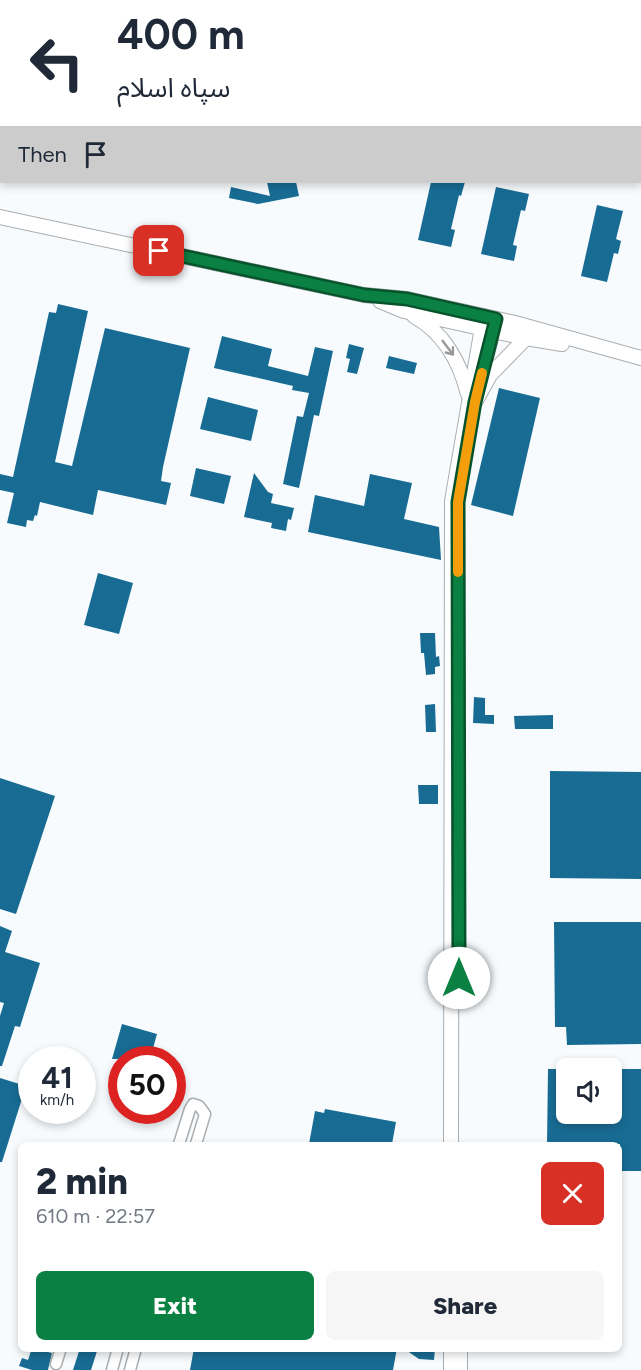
<!DOCTYPE html>
<html lang="en">
<head>
<meta charset="utf-8">
<style>
  :root { --surface:#fff; --page:#f6f6f7; --text:#1f2937; --muted:#747a83; --accent:#0b8043 }
  body { margin:0; font-family:Figtree,"Noto Sans Arabic",sans-serif; background:var(--page); color:var(--text); height:100vh; display:flex; flex-direction:column; font-size:22px; white-space:nowrap }
  * { box-sizing:border-box; margin:0 }
  p { font-size:20px; color:var(--muted) }
  .icon { flex:none; width:33px; height:33px; fill:none; stroke:currentColor; stroke-width:2; stroke-linecap:round; stroke-linejoin:round }
  .map { position:relative; flex:1; overflow:hidden }
  .drawer { position:absolute; left:18px; top:1142px; width:604px; height:210px; display:flex; flex-direction:column; background:var(--surface); border-radius:9px; box-shadow:0 3px 9px #0003 }
  .drawer>* { flex:none }
  .top-card { position:absolute; left:0px; top:0px; width:642px; height:183px; box-shadow:0 3px 9px #0003; background:#fff; color:var(--text); overflow:hidden }
  .buttons { position:absolute; left:556px; top:1058px; display:grid; gap:12px }
  .buttons a { display:grid; place-items:center; width:66px; height:66px; border-radius:9px; background:var(--surface); box-shadow:0 3px 9px #0003; font-size:30px }
  .speed { position:absolute; left:18px; top:1046px; display:flex; gap:12px; font-size:30px; font-weight:700; text-align:center }
  .speed>* { display:grid; place-content:center; width:78px; height:78px; border-radius:50%; background:var(--surface); box-shadow:0 3px 9px #0003; line-height:1 }
  .speed small { font-size:15px; font-weight:400 }
  .speed .limit { border:9px solid #d22; background:#fff; color:#111 }
  .pin { position:absolute; display:grid; place-items:center; width:51px; height:51px; color:#fff; margin:-26px; border-radius:12px; box-shadow:0 3px 9px #0006 }
  .me { position:absolute; width:66px; margin:-33px; rotate:0deg; stroke-linejoin:round; filter:drop-shadow(0 0 4px #0008) }
  .turn { display:flex; align-items:center; gap:21px; height:126px; padding:0 18px; font-size:27px }
  .turn .icon { width:78px; height:78px; stroke-width:2.5 }
  .turn b { display:block; font-size:42px; line-height:51px }
  .then { display:flex; align-items:center; height:57px; padding:0 18px; background:#0003; gap:12px; font-size:22px }
  .round { display:grid; place-items:center; flex:none; width:63px; height:63px; border-radius:9px; background:var(--page) }
  .overview { display:flex; align-items:center; justify-content:space-between; height:102px; padding:0 18px }
  h1 { font-size:36px; font-weight:800; line-height:45px }
  .primary-button { display:flex; gap:12px; margin-top:auto; padding:12px 18px }
  .primary-button a { flex:1; height:69px; border-radius:9px; background:var(--accent); color:#fff; font-size:24px; font-weight:800; line-height:69px; text-align:center }
  .primary-button a+a { background:var(--page); color:var(--text) }
  .map>svg:first-child { display:block }
  .building { fill:#186c94 }
  .lines { fill:none; stroke-linecap:round; stroke-linejoin:round }
  .minor-casing { stroke:#aaadaf; stroke-width:13 }
  .major-casing { stroke:#aaadaf; stroke-width:16 }
  .minor { stroke:#fff; stroke-width:10 }
  .major { stroke:#fff; stroke-width:14 }
  .oneway { stroke:#989898 }
  .route-casing { stroke:#07532c; stroke-width:15 }
  .route { stroke:#0b8043; stroke-width:10 }
  .slow { stroke:#f59e0b; stroke-width:10 }
</style>
</head>
<body>
<div class="map">
<svg width="641" height="1370" viewBox="0 0 641 1370">
  <rect width="100%" height="100%" fill="#f7fbfd"/>
  <path class="building" d="M267 182H296L299 196 258 204 229 198 231 187 270 196Z
    M431 182H465L461 196 459 195 451 229 455 230 451 247 418 240Z
    M496 187 529 194 525 211 521 210 513 245 517 246 514 261 481 254Z
    M597 205 623 211 616 239 621 241 618 254 614 253 607 282 581 276Z
    M58 304 88 311 55 462 72 466 105 328 190 348 163 467 161 481 171 483 166 505 98 490 93 515 40 502 37 516 35 515 33 521 27 520 26 527 7 523 14 493 0 490V474L13 477 49 312 56 313Z
    M222 336 272 349 268 366 308 376 315 347 333 351 319 416 314 415 299 488 283 484 297 416 303 417 309 393 292 390 293 386 214 368Z
    M349 344 364 348 357 374 347 372 350 359 346 358Z
    M389 356 417 363 414 374 386 368Z
    M499 388 540 398 513 516 471 505Z
    M208 397 258 410 251 441 200 429Z
    M196 468 231 476 224 504 190 496Z
    M254 473 268 492 273 494 271 503 294 508 291 520 288 519 286 531 271 528 272 523 244 517Z
    M370 474 412 483 404 519 439 527 441 560 308 532 315 495 364 506Z
    M98 573 133 583 119 634 84 625Z
    M420 633H435L436 657 439 656 440 666 435 667V674L426 675 424 653H421Z
    M474 697 485 698V715H494V724L473 723Z
    M435 704 436 732H426L425 705Z
    M553 715V729H515L514 716Z
    M550 771 641 772V879L550 878Z
    M0 778 55 796 16 914 0 909Z
    M418 785H438V804H419Z
    M554 922H641V1044L567 1045 566 1027H555Z
    M0 926 12 931 5 952 40 963 20 1027 15 1026 2 1066H0V1016L4 1003 0 1002Z
    M122 1024 157 1034 150 1059H112Z
    M548 1069H567V1113H612V1069H641V1171H620V1144H547Z
    M0 1078 26 1086 2 1162H0Z
    M325 1109 396 1122 392 1144H309L315 1111 324 1113Z
    M32 1348 52 1353 48 1370H32L19 1366 22 1358 28 1360Z
    M80 1348H98L91 1370H73Z
    M194 1348H397L393 1370H190Z
    M403 1348H435L434 1360 419 1359Z"/>
  <g class="lines">
    <g class="minor-casing">
      <path id="minor" d="M179 1144 190 1109 193 1104 199 1106 205 1114 196 1144
        M56 1364 61 1348
        M112 1370 118 1348
        M130 1370 136 1348"/>
    </g>
    <g class="major-casing">
      <path id="major" d="M0 217 364 295 407 299 515 323 641 358
        M380 301 404 311 526 338 562 344
        M414 316C443 332 460 362 468 394
        M481 377 496 319
        M475 402 490 375 526 338
        M451 1144 452 501 484 316
        M460 1348V1370
        M451 1370V1348"/>
    </g>
    <use href="#minor" class="minor"/>
    <use href="#major" class="major"/>
  </g>
  <defs><path id="oneway-shaft" d="M-6 0H5M1.5-3L5.5 0L1.5 3" fill="none" stroke-width="1.6" stroke-linecap="round" stroke-linejoin="round" transform="scale(1.5)"/></defs>
  <use class="oneway" href="#oneway-shaft" transform="translate(448 348) rotate(53)"/>
  <g class="lines">
    <g class="route-casing">
      <path id="route" d="M159 251 364 295 407 299 496 319 475 402 458 502 459 978"/>
    </g>
    <use href="#route" class="route"/>
    <path class="slow" d="M458 572V502L475 402 482 373"/>
  </g>
</svg>
<div class="buttons">
<a><svg class="icon" aria-label="sound" viewBox="0 0 24 24"><path d="M4 9h4l5-4v14l-5-4H4zM17 9q2 3 0 6"/></svg></a>
</div>
<div class="speed"><div>41<small>km/h</small></div><div class="limit">50</div></div>
<div class="pin" style="left:159px;top:251px;background:#d93025"><svg class="icon" aria-label="arrive" viewBox="0 0 24 24"><path d="M6 21V4h12l-3 4 3 4H6"/></svg></div>
<svg class="me" style="left:459px;top:978px" viewBox="-20 -20 40 40"><circle r="19" fill="#fff"/><path d="M0-13L10 11 0 6-10 11z" fill="#0b8043"/></svg>
<div class="top-card">
<div class="turn"><svg class="icon" aria-label="left" viewBox="0 0 24 24"><path d="M17 20v-9H6M10 6l-5 5 5 5"/></svg><div><b>400 m</b>سپاه اسلام</div></div>
<div class="then">Then<svg class="icon" aria-label="arrive" viewBox="0 0 24 24"><path d="M6 21V4h12l-3 4 3 4H6"/></svg></div>
</div>
<section class="drawer">
<div class="overview"><div><h1>2 min</h1><p>610 m · 22:57</p></div><a class="round" style="background:#d93025;color:#fff"><svg class="icon" aria-label="close" viewBox="0 0 24 24"><path d="M6 6l12 12M18 6L6 18"/></svg></a></div>
<div class="primary-button"><a>Exit</a><a>Share</a></div>
</section>
</div>
</body>
</html>
